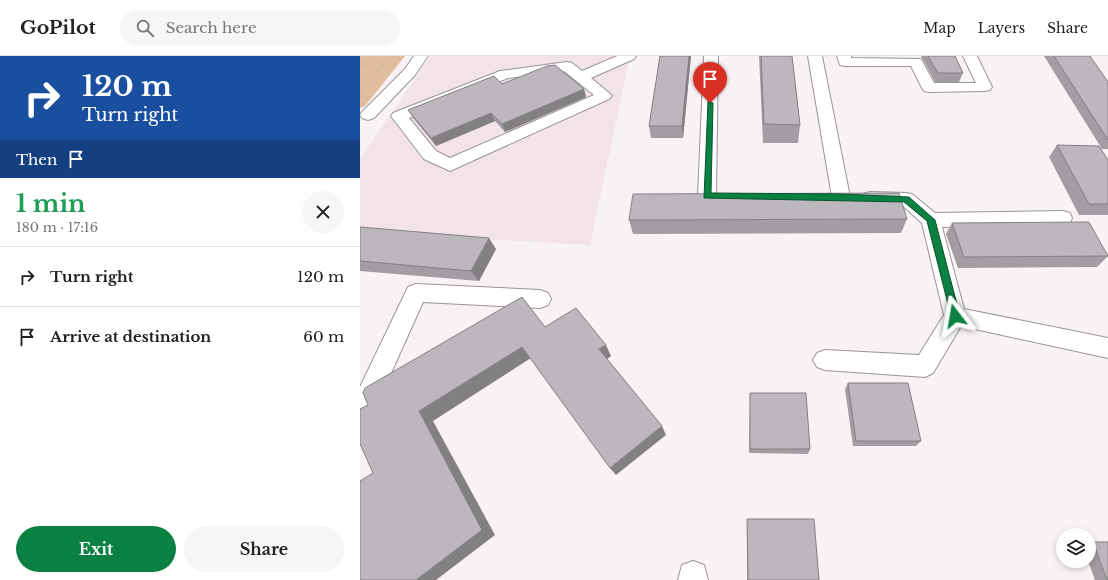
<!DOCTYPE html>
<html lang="en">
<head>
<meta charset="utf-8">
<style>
  :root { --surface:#fff; --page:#f6f6f6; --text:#202124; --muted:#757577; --line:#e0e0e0; --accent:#0b8043 }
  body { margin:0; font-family:"Libre Baskerville",serif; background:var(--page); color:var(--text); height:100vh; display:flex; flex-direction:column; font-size:15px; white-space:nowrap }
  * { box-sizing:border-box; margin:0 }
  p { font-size:13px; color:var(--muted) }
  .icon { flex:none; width:22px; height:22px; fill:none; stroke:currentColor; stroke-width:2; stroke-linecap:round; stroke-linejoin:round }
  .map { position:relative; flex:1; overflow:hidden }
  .panel { display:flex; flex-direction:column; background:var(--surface); width:360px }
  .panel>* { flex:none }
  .hud { background:#1a4fa0; color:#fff; overflow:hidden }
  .controls { position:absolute; left:696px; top:472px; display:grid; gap:8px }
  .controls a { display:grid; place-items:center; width:40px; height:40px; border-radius:50%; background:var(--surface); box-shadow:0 2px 6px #0003; font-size:20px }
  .pin { position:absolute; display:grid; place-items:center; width:34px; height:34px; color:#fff; margin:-41px -17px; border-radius:50% 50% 50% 0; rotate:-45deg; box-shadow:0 0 4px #0007 }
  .pin .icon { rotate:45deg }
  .me { position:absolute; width:44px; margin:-22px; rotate:346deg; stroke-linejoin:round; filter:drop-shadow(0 0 3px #0008) }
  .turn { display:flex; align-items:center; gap:14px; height:84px; padding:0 16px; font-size:18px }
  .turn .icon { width:52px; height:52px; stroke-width:2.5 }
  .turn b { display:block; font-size:28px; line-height:34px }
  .then { display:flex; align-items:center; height:38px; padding:0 16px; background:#0003; gap:8px; font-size:15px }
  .round { display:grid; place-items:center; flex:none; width:42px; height:42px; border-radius:21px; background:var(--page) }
  .overview { display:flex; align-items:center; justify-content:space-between; height:68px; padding:0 16px }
  h1 { font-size:24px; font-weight:800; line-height:30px; color:#1e9e55 }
  .button { display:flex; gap:8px; margin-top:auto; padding:8px 16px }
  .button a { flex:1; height:46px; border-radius:24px; background:var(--accent); color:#fff; font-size:16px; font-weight:800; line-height:46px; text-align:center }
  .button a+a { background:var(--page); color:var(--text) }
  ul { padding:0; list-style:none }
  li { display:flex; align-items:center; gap:12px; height:60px; padding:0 16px; border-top:1px solid var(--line) }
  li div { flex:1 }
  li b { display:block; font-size:15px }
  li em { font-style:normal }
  header { display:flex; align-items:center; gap:24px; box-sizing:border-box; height:56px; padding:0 20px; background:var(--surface); border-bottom:1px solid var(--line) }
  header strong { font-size:19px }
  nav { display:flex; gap:22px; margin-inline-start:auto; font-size:14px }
  .search { width:280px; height:36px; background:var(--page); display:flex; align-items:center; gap:10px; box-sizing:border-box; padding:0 14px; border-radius:22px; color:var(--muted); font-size:15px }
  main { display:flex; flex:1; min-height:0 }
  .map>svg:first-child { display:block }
  .built { fill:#f2e3e9 }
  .green { fill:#e3be9e }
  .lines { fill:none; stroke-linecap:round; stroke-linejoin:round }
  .minor-casing { stroke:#9a9496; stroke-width:2 }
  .path { stroke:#b2adaf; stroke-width:2; stroke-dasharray:0.5 2; stroke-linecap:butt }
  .minor { fill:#fff; fill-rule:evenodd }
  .wall { fill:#a19da2 }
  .shaded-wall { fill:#838084 }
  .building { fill:#bbb7bc; stroke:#838084 }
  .route { fill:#0b8043; stroke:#07532c }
</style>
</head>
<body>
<header>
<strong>GoPilot</strong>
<div class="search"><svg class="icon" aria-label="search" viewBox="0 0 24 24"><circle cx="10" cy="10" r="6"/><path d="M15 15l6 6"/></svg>Search here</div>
<nav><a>Map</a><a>Layers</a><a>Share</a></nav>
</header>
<main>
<section class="panel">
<div class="hud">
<div class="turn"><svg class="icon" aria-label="right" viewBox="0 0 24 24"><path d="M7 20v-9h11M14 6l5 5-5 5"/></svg><div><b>120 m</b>Turn right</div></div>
<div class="then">Then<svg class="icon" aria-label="arrive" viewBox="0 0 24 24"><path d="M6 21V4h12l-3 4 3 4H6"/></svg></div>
</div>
<div class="overview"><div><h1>1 min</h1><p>180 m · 17:16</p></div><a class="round"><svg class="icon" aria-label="close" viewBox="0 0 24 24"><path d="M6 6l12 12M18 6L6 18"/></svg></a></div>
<ul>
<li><svg class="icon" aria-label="right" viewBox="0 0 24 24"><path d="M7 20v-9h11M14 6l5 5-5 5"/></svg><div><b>Turn right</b></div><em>120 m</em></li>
<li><svg class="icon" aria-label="arrive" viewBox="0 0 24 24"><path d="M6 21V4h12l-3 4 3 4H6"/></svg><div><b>Arrive at destination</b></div><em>60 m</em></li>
</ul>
<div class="button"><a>Exit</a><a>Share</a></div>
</section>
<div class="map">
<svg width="748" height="524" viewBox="0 0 748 524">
  <rect width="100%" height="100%" fill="#f8f2f4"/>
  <path class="built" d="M71 0H270L230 189 0 176V103Z"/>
  <path class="green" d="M0 0H45L5 50 0 52Z"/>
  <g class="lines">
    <g class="minor-casing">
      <path id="minor" d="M54 0H68L55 19 14 62 8 64 2 62 0 59 2 56 45 13Z
        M257 0H276L274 3 231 22 249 37 252 40 249 43 90 115 64 103 31 60 33 57 140 15 207 6 212 7 222 15ZM204 15 234 39 90 102 76 95 49 62 148 22Z
        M344 0H358L356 140 353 144 347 146 341 144 338 140Z
        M448 0H462L490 141 487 146 481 147 475 146 472 141Z
        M477 0H491V2L561 3 574 27H616L603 0H617L632 31 630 34 625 35 569 36 564 35 562 32 551 10H485L480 9Z
        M511 136 546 137 552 138 575 157 703 155 710 157 712 162 710 167 703 169 582 171 604 253 748 282V302L601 270 573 317 565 321 465 314 457 311 453 304 457 297 465 294 559 299 584 259 562 167 542 149 511 148 505 147 502 142 505 137Z
        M56 228 180 234 188 237 191 243 188 249 180 252 63 246 9 366 0 370V331L48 231Z
        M333 505 344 509 348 524H318L322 509Z"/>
    </g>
    <path class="path" d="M0 8H23
      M0 37 30 0"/>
    <use href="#minor" class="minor"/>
  </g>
  <path class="wall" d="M300 0H331L323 82H291L289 70Z
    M399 0H432L440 69 438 87H403Z
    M561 0H595L603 17 599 26H575Z
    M684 0H730L748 26V93H742Z
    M142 28 224 33 226 41 145 76 135 65 76 90 53 62 48 54Z
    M697 89 748 104V159H719L689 101Z
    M547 163 541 177 273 178 269 164Z
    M592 167 748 200 737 211 598 212 586 178Z
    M0 171 136 193 119 225 0 215Z
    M488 327 561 385 556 390H493L485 333Z
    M390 337 450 393 448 398 389 397Z
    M387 463 459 524H387Z
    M733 486 748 524H735L728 505H729V487Z"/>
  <path class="shaded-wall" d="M329 0H331L323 82 322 70Z
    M224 33 226 41 145 76 142 68Z
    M131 57 135 65 76 90 71 82Z
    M129 182 136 193 119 225 111 215Z
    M246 289 251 300 245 305 239 293Z
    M162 291 171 302 73 365 135 479 76 524H56L59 355Z
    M302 370 306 379 256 419 250 412Z"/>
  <path class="building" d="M300 0H329L322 70H289Z
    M401 0H432L440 69 404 68Z
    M568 0H595L603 17H578Z
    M694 0H730L748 26V84Z
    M195 9 224 33 142 68 131 57 71 82 48 54 134 20 142 28 187 10Z
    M697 89 739 90 748 104V148H729Z
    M539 137 547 163 269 164 273 138Z
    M729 166 748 200 604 201 592 167Z
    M0 171 129 182 111 215 0 205Z
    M162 241 185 271 216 252 246 289 239 293 302 370 250 412 162 291 59 355 122 474 56 524H0V425L13 417 0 388V353L8 349 3 337 5 332Z
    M488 327H548L561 385H496Z
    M390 337H446L450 393H390Z
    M387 463H454L459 524H388Z
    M733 486H748V524H747Z"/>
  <path class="route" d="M348 45 353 47 351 137 481 138 549 141 575 164 600 260 599 263H592L591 260 567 165 544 146 344 142Z"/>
</svg>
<div class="controls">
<a><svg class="icon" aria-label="layers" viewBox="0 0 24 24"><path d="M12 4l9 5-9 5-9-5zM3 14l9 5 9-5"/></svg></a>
</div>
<div class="pin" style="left:350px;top:47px;background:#d93025"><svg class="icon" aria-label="arrive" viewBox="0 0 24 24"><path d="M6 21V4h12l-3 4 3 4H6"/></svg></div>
<svg class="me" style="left:595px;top:260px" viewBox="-20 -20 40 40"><path d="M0-17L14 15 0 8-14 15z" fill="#0b8043" stroke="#fff" stroke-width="4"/></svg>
</div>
</main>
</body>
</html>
